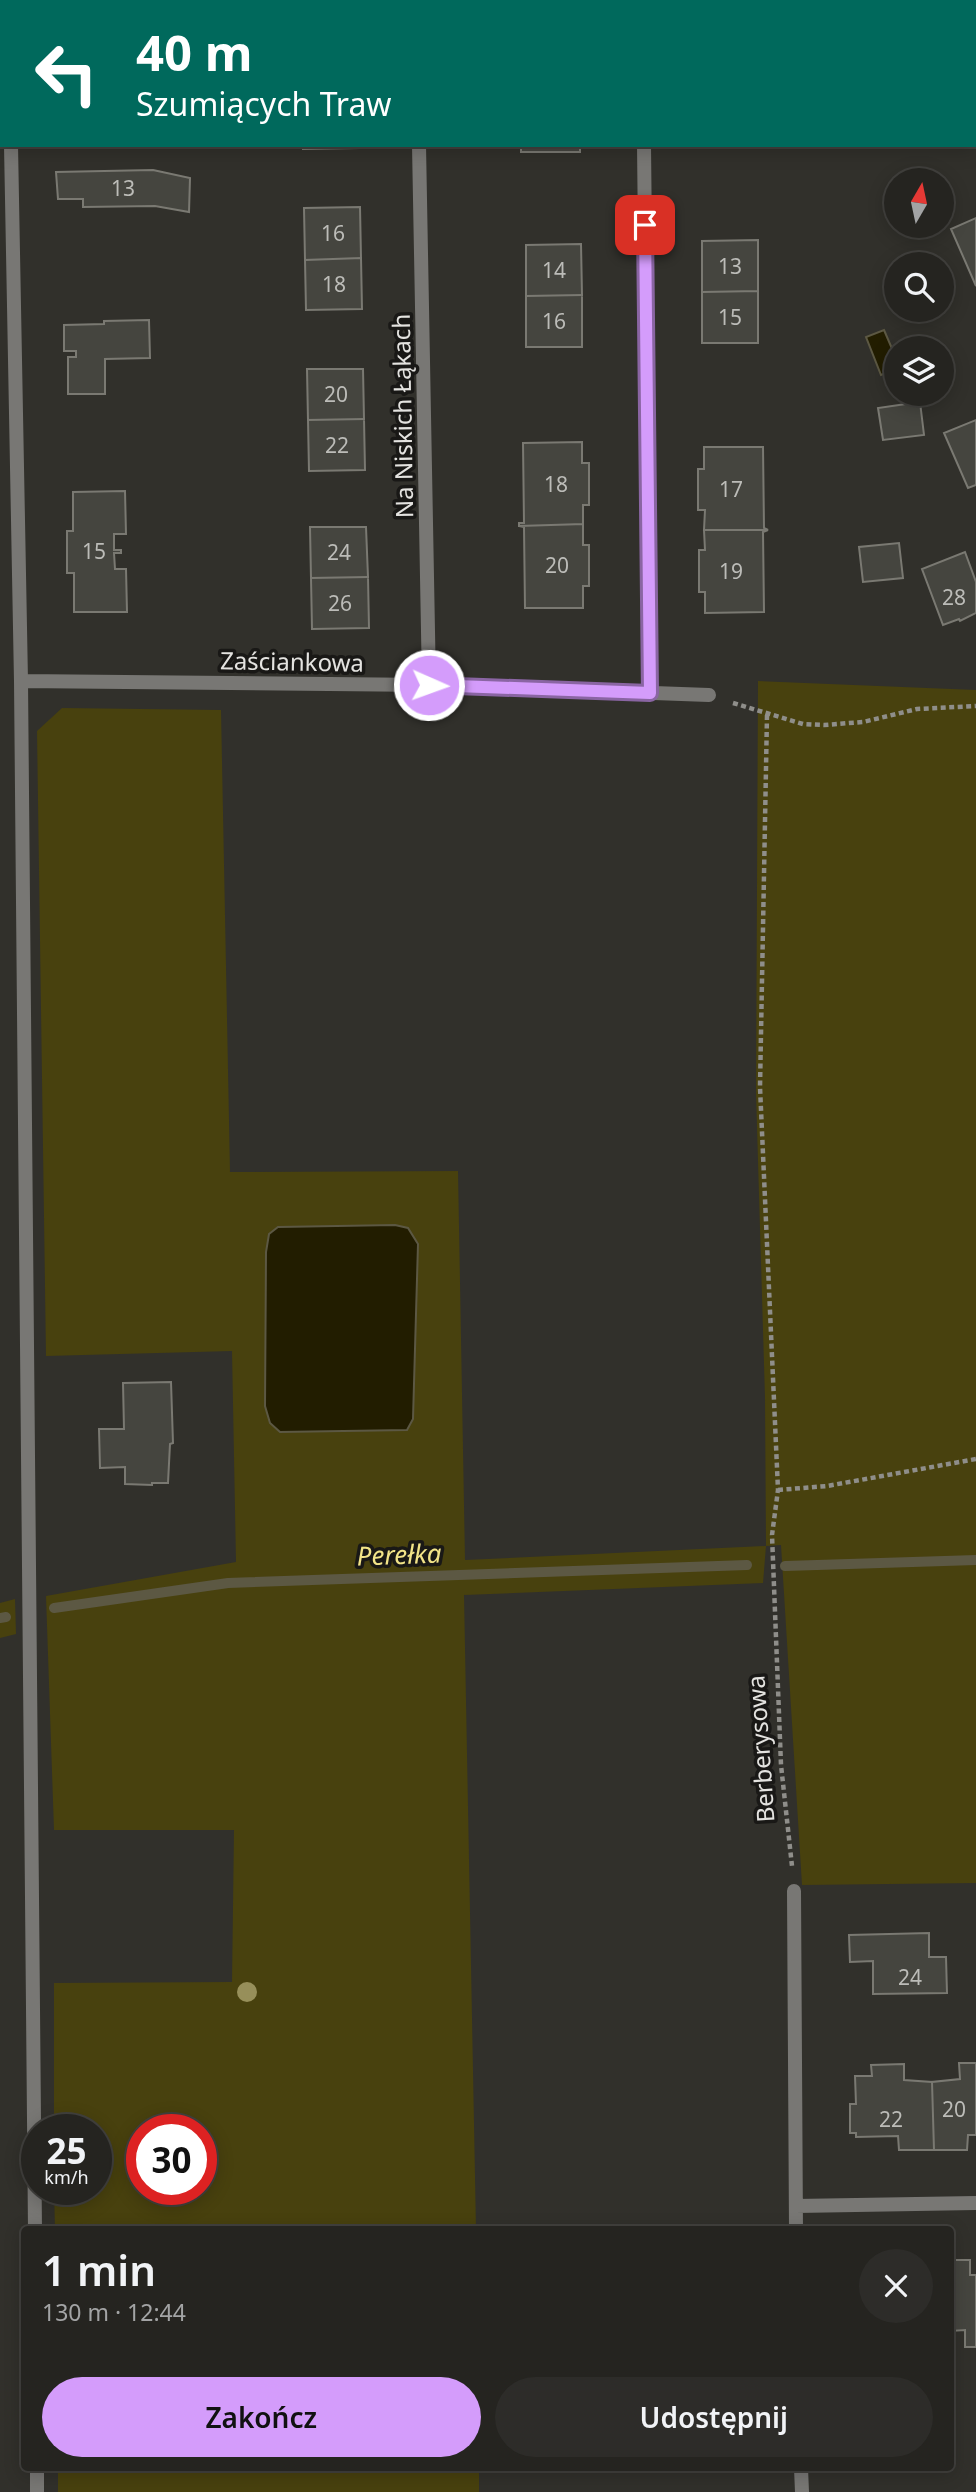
<!DOCTYPE html>
<html lang="pl">
<head>
<meta charset="utf-8">
<style>
  :root { --surface:#252420; --page:#2d2c29; --text:#f1f3f6; --muted:#a3a4a5; --line:#42413e; --accent:#d49cfb }
  body { margin:0; font-family:"Noto Sans",sans-serif; background:var(--page); color:var(--text); height:100vh; display:flex; flex-direction:column; font-size:26px; white-space:nowrap }
  * { box-sizing:border-box; margin:0 }
  p { font-size:23px; color:var(--muted) }
  .icon { flex:none; width:38px; height:38px; fill:none; stroke:currentColor; stroke-width:2; stroke-linecap:round; stroke-linejoin:round }
  .map { position:relative; flex:1; overflow:hidden }
  .details { position:absolute; left:21px; top:2226px; width:933px; height:245px; display:flex; flex-direction:column; background:var(--surface); border-radius:7px; box-shadow:0 4px 18px #0003,0 0 0 2px var(--line) }
  .details>* { flex:none }
  .guide { position:absolute; left:0px; top:0px; width:976px; height:147px; box-shadow:0 4px 18px #0003,0 0 0 2px var(--line); background:#00695c; color:#fff; overflow:hidden }
  .needle { width:46px; rotate:9deg }
  .controls { position:absolute; left:884px; top:168px; display:grid; gap:14px }
  .controls a { display:grid; place-items:center; width:70px; height:70px; border-radius:50%; background:var(--surface); box-shadow:0 4px 18px #0003,0 0 0 2px var(--line); font-size:35px }
  .speed { position:absolute; left:21px; top:2114px; display:flex; gap:14px; font-size:35px; font-weight:700; text-align:center }
  .speed>* { display:grid; place-content:center; width:91px; height:91px; border-radius:50%; background:var(--surface); box-shadow:0 4px 18px #0003,0 0 0 2px var(--line); line-height:1 }
  .speed small { font-size:18px; font-weight:400 }
  .speed .limit { border:10px solid #d22; background:#fff; color:#111 }
  .pin { position:absolute; display:grid; place-items:center; width:60px; height:60px; color:#fff; margin:-30px; border-radius:14px; box-shadow:0 4px 10px #0006 }
  .me { position:absolute; width:77px; margin:-38px; rotate:92deg; stroke-linejoin:round; filter:drop-shadow(0 0 5px #0008) }
  .turn { display:flex; align-items:center; gap:24px; height:147px; padding:0 21px; font-size:32px }
  .turn .icon { width:91px; height:91px; stroke-width:2.5 }
  .turn b { display:block; font-size:49px; line-height:60px }
  .round { display:grid; place-items:center; flex:none; width:74px; height:74px; border-radius:37px; background:var(--page) }
  .head { display:flex; align-items:center; justify-content:space-between; height:119px; padding:0 21px }
  h1 { font-size:42px; font-weight:600; line-height:52px }
  .primary-button { display:flex; gap:14px; margin-top:auto; padding:14px 21px }
  .primary-button a { flex:1; height:80px; border-radius:42px; background:var(--accent); color:#111; font-size:28px; font-weight:600; line-height:80px; text-align:center }
  .primary-button a+a { background:var(--page); color:var(--text) }
  .map>svg:first-child { display:block }
  .green { fill:#48410e; fill-rule:evenodd }
  .water { fill:#221d00; stroke:#5c5843; stroke-width:2 }
  .lines { fill:none; stroke-linecap:round; stroke-linejoin:round }
  .stream { stroke:#5c5843; stroke-width:10 }
  .building { fill:#45453f; stroke:#7a7972; stroke-width:2 }
  .path { stroke:#8f8e8a; stroke-width:4.5; stroke-dasharray:5 3.5; stroke-linecap:butt }
  .minor { stroke:#787774; stroke-width:14 }
  .tree { fill:#978f5a }
  .route-casing { stroke:#8a65a3; stroke-width:18 }
  .route { stroke:#d49cfb; stroke-width:12 }
  .labels { text-anchor:middle; dominant-baseline:central; stroke-width:7; stroke-linejoin:round; paint-order:stroke }
  .number-label { font-size:21px; fill:#bcbcb8 }
  .street-label { font-size:24px; fill:#e4e3e0; stroke:#191816 }
  .water-label { font-size:26px; font-style:italic; fill:#f2e488; stroke:#191816 }
</style>
</head>
<body>
<div class="map">
<svg width="976" height="2492" viewBox="0 0 976 2492">
  <rect width="100%" height="100%" fill="#31302b"/>
  <path class="green" d="M758 681 976 690V1883L802 1885 781 1545 766 1546 763 1583 464 1595 476 2229H55L54 2189H96V2130H54V1983L232 1982 234 1830H54L46 1596 236 1562 232 1351 46 1356 37 731 62 708 221 710 230 1172 458 1171 465 1560 766 1546 765 1398 756 1093ZM142 2130H201V2189H142Z
    M15 1599 16 1634 0 1638V1603Z
    M58 2468H479V2492H58Z"/>
  <path class="water" d="M884 330 896 358V369L881 375 866 337Z
    M395 1225 408 1228 418 1244 413 1419 407 1430 280 1432 270 1423 265 1406 266 1252 269 1234 278 1227Z"/>
  <g class="lines">
    <path class="stream" d="M785 1566 976 1560
      M54 1608 228 1583 747 1565
      M0 1618 6 1617"/>
  </g>
  <path class="building" d="M520 0H579V2H520Z
    M695 0H760V2H695Z
    M969 0H976V39L975 2H965Z
    M303 145H359V148L303 149Z
    M521 145H580V152H521Z
    M153 170 190 178 189 212 155 206 83 207V199H58L56 172Z
    M360 207 361 258 305 260 304 208Z
    M976 218V286L951 229Z
    M758 240V291L702 292V241Z
    M581 244 582 295 526 296V245Z
    M361 258 362 309 306 310 305 260Z
    M758 291V343H702V292Z
    M582 295V347H526V296Z
    M149 320 150 358 105 359V394H68V357H76V351H64V325L104 324V321Z
    M307 369H363L364 419 308 420Z
    M920 402 924 435 883 440 878 408Z
    M364 419 365 470 309 471 308 420Z
    M976 420V485L968 488 944 433Z
    M582 442V463H589V505H583V524L519 526V523H524L523 443Z
    M704 447H763L764 528 768 530H704L705 510H698V469H704Z
    M125 491 126 534H114V550H121V553H114L115 569H126L127 612H74V573H67V531H73V492Z
    M583 524V545H589V586H583V608H525L524 527 519 526Z
    M310 527H366L368 577 311 578Z
    M704 530H768L763 532 764 612 705 613V592H699V550H705Z
    M899 543 903 578 863 582 859 547Z
    M965 552 976 582V613L960 621 959 619 943 625 922 569Z
    M368 577 369 628 312 629 311 578Z
    M171 1382 173 1443 170 1444 168 1483H152V1485L125 1484V1467L100 1468 99 1429H124L123 1383Z
    M929 1933V1957H946L947 1993 873 1994V1961L850 1962 849 1935Z
    M959 2063H976V2135H968L967 2150H934L932 2082 960 2079Z
    M904 2064V2080L932 2082 934 2150H899L898 2136 856 2137V2133H850V2104H856L855 2076H872L871 2065Z
    M950 2260H970V2275H976V2347H965V2330L950 2331Z"/>
  <g class="lines">
    <path class="path" d="M733 703 803 724 824 725 863 722 917 709 976 706
      M767 715 760 1087 778 1490 772 1535 781 1765 792 1866
      M778 1490 827 1486 976 1459"/>
    <path class="minor" d="M10 0V2
      M416 0V2
      M643 0V2
      M11 145 21 681 35 2230
      M419 145 429 685
      M644 145 650 693
      M21 681 429 685 709 695
      M794 1891 796 2230
      M796 2206 976 2203
      M37 2468V2492
      M801 2468 802 2492"/>
  </g>
  <circle class="tree" cx="247" cy="1992" r="10"/>
  <g class="lines">
    <g class="route-casing">
      <path id="route" d="M429 685 650 693 645 225"/>
    </g>
    <use href="#route" class="route"/>
  </g>
  <g class="labels">
    <g class="number-label">
      <text x="123" y="188">13</text>
      <text x="333" y="233">16</text>
      <text x="730" y="266">13</text>
      <text x="554" y="270">14</text>
      <text x="334" y="284">18</text>
      <text x="730" y="317">15</text>
      <text x="554" y="321">16</text>
      <text x="336" y="394">20</text>
      <text x="337" y="445">22</text>
      <text x="556" y="484">18</text>
      <text x="731" y="489">17</text>
      <text x="94" y="551">15</text>
      <text x="339" y="552">24</text>
      <text x="557" y="565">20</text>
      <text x="731" y="571">19</text>
      <text x="954" y="597">28</text>
      <text x="340" y="603">26</text>
      <text x="910" y="1977">24</text>
      <text x="954" y="2109">20</text>
      <text x="891" y="2119">22</text>
    </g>
    <g class="street-label">
      <text transform="translate(402 416) rotate(-91)">Na Niskich Łąkach</text>
      <text transform="translate(292 661) rotate(1)">Zaściankowa</text>
      <text transform="translate(760 1749) rotate(-94)">Berberysowa</text>
    </g>
    <g class="water-label">
      <text transform="translate(399 1554) rotate(-2)">Perełka</text>
    </g>
  </g>
</svg>
<div class="controls">
<a><svg class="needle" viewBox="-14 -14 28 28"><path d="M0-13l5 13h-10z" fill="#e53935"/><path d="M0 13l5-13h-10z" fill="#a3a4a5"/></svg></a>
<a><svg class="icon" aria-label="search" viewBox="0 0 24 24"><circle cx="10" cy="10" r="6"/><path d="M15 15l6 6"/></svg></a>
<a><svg class="icon" aria-label="layers" viewBox="0 0 24 24"><path d="M12 4l9 5-9 5-9-5zM3 14l9 5 9-5"/></svg></a>
</div>
<div class="speed"><div>25<small>km/h</small></div><div class="limit">30</div></div>
<div class="pin" style="left:645px;top:225px;background:#d93025"><svg class="icon" aria-label="arrive" viewBox="0 0 24 24"><path d="M6 21V4h12l-3 4 3 4H6"/></svg></div>
<svg class="me" style="left:429px;top:685px" viewBox="-20 -20 40 40"><circle r="17" fill="#d49cfb" stroke="#fff" stroke-width="3"/><path d="M0-11L8 9 0 5-8 9z" fill="#fff"/></svg>
<div class="guide">
<div class="turn"><svg class="icon" aria-label="left" viewBox="0 0 24 24"><path d="M17 20v-9H6M10 6l-5 5 5 5"/></svg><div><b>40 m</b>Szumiących Traw</div></div>
</div>
<section class="details">
<div class="head"><div><h1>1 min</h1><p>130 m · 12:44</p></div><a class="round"><svg class="icon" aria-label="close" viewBox="0 0 24 24"><path d="M6 6l12 12M18 6L6 18"/></svg></a></div>
<div class="primary-button"><a>Zakończ</a><a>Udostępnij</a></div>
</section>
</div>
</body>
</html>
